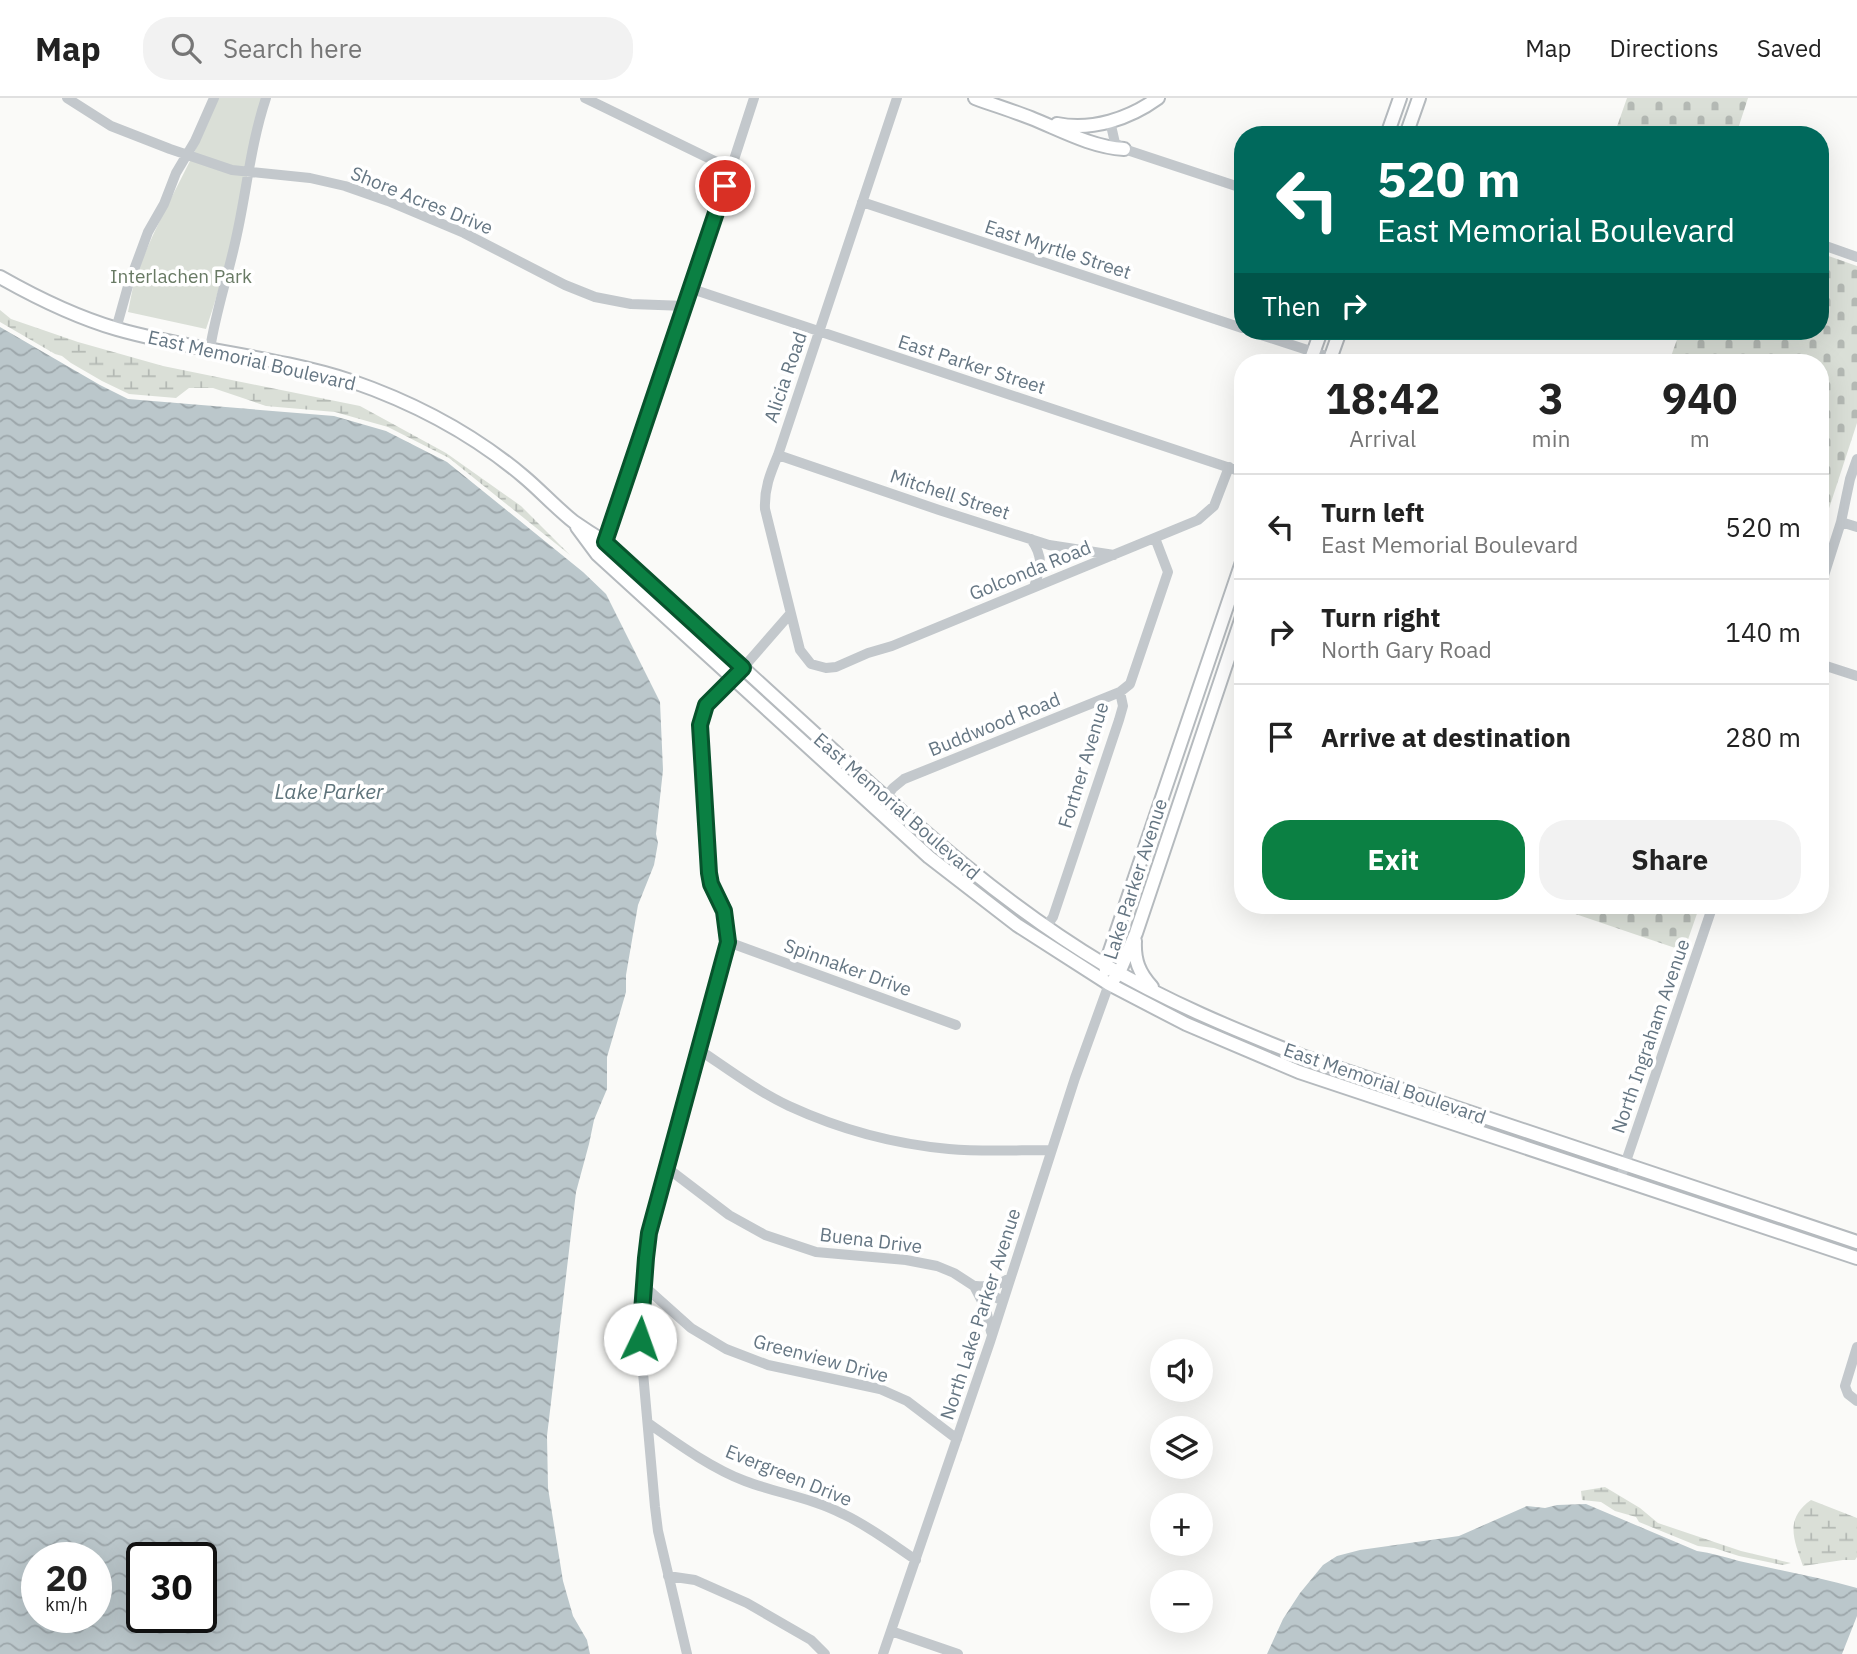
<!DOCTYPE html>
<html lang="en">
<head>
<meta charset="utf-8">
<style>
  :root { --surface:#fff; --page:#f2f2f2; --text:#222; --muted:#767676; --line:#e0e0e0; --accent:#0b8043 }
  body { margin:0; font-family:"IBM Plex Sans",sans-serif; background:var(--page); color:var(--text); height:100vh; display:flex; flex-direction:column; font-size:26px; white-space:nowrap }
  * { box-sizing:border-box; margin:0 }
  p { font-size:23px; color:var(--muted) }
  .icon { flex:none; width:38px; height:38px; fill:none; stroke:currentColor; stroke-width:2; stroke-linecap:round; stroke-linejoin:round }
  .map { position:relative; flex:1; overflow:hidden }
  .sheet { position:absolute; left:1234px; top:256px; width:595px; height:560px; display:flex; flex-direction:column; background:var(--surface); border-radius:28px; box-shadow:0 7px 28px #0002 }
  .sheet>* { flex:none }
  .banner { position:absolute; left:1234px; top:28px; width:595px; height:214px; border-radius:28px; box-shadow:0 7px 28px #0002; background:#00695c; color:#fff; overflow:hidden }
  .tools { position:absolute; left:1150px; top:1241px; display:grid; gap:14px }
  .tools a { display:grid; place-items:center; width:63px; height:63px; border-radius:50%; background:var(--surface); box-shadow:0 7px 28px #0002; font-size:35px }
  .speed { position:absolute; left:21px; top:1444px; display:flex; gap:14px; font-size:35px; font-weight:700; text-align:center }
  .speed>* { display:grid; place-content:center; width:91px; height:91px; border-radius:50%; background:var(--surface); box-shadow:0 7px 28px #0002; line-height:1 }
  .speed small { font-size:18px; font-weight:400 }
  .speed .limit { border:4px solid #111; border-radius:10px; background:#fff; color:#111 }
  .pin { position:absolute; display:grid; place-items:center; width:60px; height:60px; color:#fff; margin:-30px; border:4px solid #fff; border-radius:50%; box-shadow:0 2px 7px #0007 }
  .me { position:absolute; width:77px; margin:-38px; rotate:3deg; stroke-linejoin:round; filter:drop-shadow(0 0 5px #0008) }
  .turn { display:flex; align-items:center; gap:24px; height:147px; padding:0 28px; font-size:32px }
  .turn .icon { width:91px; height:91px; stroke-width:2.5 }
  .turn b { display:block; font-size:49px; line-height:60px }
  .then { display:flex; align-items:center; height:66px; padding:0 28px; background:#0003; gap:14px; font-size:26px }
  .eta { display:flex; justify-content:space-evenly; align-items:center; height:119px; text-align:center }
  .eta b { font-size:42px; font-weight:700; line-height:49px }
  .action { display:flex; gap:14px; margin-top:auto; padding:14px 28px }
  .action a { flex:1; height:80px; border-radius:28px; background:var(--accent); color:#fff; font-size:28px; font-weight:700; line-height:80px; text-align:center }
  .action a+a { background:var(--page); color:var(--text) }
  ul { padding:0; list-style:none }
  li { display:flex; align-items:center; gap:21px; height:105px; padding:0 28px; border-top:2px solid var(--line) }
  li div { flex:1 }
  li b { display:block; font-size:26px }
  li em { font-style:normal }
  header { display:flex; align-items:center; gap:42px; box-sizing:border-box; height:98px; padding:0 35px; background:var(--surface); border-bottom:2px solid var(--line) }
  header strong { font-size:33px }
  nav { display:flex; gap:38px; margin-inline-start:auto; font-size:24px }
  .search { width:490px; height:63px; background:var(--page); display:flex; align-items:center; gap:18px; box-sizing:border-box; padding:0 24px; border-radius:28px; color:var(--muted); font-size:26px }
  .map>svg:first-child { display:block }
  .wetland { fill:url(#wetland-marsh) }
  .cemetery { fill:url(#cemetery-stones) }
  .park { fill:#dadfd7 }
  .water { fill:url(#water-waves); fill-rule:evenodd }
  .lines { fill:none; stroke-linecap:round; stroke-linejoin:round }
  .major-casing { stroke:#b5babe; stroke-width:16 }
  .minor { stroke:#c3c8cc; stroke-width:10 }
  .major { stroke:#fff; stroke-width:12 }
  .route-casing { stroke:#07532c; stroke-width:18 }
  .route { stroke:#0b8043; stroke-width:12 }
  .labels { text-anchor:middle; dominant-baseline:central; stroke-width:7; stroke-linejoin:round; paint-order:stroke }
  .street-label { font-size:19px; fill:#657683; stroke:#fff }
  .park-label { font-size:19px; fill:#687a64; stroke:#fff }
  .water-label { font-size:21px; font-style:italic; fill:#60757c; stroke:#fff }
</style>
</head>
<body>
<header>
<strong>Map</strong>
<div class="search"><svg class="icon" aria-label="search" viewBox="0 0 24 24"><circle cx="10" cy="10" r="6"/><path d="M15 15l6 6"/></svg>Search here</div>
<nav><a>Map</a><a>Directions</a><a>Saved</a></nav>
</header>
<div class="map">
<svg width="1857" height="1556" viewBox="0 0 1857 1556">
  <defs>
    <pattern id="wetland-marsh" width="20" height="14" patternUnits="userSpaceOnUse" patternTransform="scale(1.75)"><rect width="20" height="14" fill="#dadfd7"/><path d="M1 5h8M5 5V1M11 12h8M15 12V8" fill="none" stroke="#b4b9b4"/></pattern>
    <pattern id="cemetery-stones" width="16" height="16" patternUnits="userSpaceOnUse" patternTransform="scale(1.75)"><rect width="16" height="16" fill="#dadfd7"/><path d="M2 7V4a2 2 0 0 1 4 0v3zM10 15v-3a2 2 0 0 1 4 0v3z" fill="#b4b9b4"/></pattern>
    <pattern id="water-waves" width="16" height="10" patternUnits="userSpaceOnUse" patternTransform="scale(1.75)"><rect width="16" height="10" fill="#bbc7cb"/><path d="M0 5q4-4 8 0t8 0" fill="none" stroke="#9ca6aa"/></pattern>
  </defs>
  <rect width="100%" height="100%" fill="#fafaf8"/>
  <path class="wetland" d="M0 212 11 221 78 244 163 268 360 308 446 355 521 408 570 457 449 360 388 329 335 314 266 308 213 290H189L176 300 129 296 102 283 71 265 62 258 55 256 0 224Z
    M1605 1389 1640 1410 1658 1425 1741 1453 1791 1465 1783 1467 1739 1458 1714 1450 1698 1448 1639 1424 1636 1419 1615 1413 1601 1404 1582 1402 1581 1393Z
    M1811 1402 1857 1420V1459L1855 1462H1843L1803 1468C1794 1442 1784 1421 1811 1402Z"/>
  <path class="cemetery" d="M1627 0H1748L1736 37H1614Z
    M1820 155 1857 168V325L1820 438V264H1669L1680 233H1820Z
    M1549 807H1700L1684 853Z"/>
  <path class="park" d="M218 0H264C247 78 232 156 206 231L128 214C131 200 133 185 138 172 161 113 196 59 218 0Z"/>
  <path class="water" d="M0 229 100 287 128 301 334 318 386 333 447 364 583 474 606 496 660 604 663 672 656 736 658 745 654 767 638 807 626 877V894L607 959V991L594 1022 589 1046 576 1094 547 1338 548 1390 563 1483 573 1518 587 1542 590 1556H0ZM37 1460H96V1519H37ZM142 1460H201V1519H142Z
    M1586 1406 1697 1453C1711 1455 1725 1459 1739 1463 1778 1472 1818 1479 1857 1490V1518L1842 1556H1267L1283 1521 1300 1495 1323 1467 1337 1458 1360 1452 1459 1438 1527 1408 1545 1410 1557 1407Z"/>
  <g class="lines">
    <g class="major-casing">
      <path id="major" d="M975 0C994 7 1013 13 1031 20 1061 32 1091 49 1124 51
        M1057 26C1092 33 1129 21 1158 0
        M1387 37 1400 0
        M1406 37 1419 0
        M0 179C37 200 76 219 117 231 193 253 275 258 351 283 412 304 473 336 523 378 540 392 556 410 574 424 584 431 595 438 605 444 682 515 759 585 836 655 921 732 1006 808 1105 867 1168 904 1235 932 1302 958L1857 1144
        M1310 264 1321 233
        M1329 264 1340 233
        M577 429 597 456 929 759 1017 827 1109 886 1186 926 1299 974 1857 1160
        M1135 843C1134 862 1139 875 1152 889
        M1106 872 1105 867 1109 856 1242 464
        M1114 881 1119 875 1136 835 1242 519"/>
    </g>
    <path class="minor" d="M67 0 111 28 170 51 232 72 310 80 345 88 388 103 464 135 565 187 595 199 631 206 686 208
      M585 0 731 71
      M897 0 778 357C770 376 764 391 765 411L800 552 811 566 826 570 836 569 868 555 892 548 1198 422 1214 408 1229 369
      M1110 23 1115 45 1124 51 1242 90
      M862 104 1242 230
      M1820 146 1857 159
      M692 191 1242 374
      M116 231 128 188 148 134 164 106 176 75 195 43 214 0
      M1249 233 1344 264
      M210 251C216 212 229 175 237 136 247 90 251 45 266 0
      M778 357 939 412 1049 447 1114 457
      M1841 424 1857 429
      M1031 441C1044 460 1041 469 1034 489
      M605 444 692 191 754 0
      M1820 490 1841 424 1850 381 1857 361
      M1820 566 1857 578
      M886 699 893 690 904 681 1120 594 1130 586 1168 474 1155 440
      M1046 829 1053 819 1119 622 1123 608 1120 594
      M728 844 956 927
      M698 951C728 971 757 993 789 1008 839 1031 894 1046 949 1051 983 1054 1017 1052 1051 1052
      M666 1069 729 1117 765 1137 816 1154 906 1162 937 1168 954 1175 974 1188 1003 1203
      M1620 1081 1713 807
      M644 1188 691 1230 726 1251 768 1267 880 1291 907 1303 957 1341
      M974 1188 986 1211 991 1234
      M976 1188C990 1189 999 1187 1010 1180
      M1857 1249 1845 1288 1848 1296 1857 1303
      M648 1325C678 1346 711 1370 745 1383 777 1395 812 1400 843 1416 869 1428 892 1446 916 1462
      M668 1478 695 1482 747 1505 811 1542 825 1556
      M891 1533 958 1556
      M687 1556 658 1433 655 1409 640 1241 646 1160 649 1135 658 1098 728 844 724 813 711 786 709 775 700 627 706 607 743 570 790 516
      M883 1556 990 1244 1075 980 1109 886"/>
    <use href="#major" class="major"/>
  </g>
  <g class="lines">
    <g class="route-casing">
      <path id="route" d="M640 1241 646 1160 649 1135 728 844 724 813 711 786 709 775 700 627 706 607 743 570 605 444 725 88"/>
    </g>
    <use href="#route" class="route"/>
  </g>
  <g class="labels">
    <g class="street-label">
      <text transform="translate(422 102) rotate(22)">Shore Acres Drive</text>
      <text transform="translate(1058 151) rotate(18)">East Myrtle Street</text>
      <text transform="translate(252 262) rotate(13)">East Memorial Boulevard</text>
      <text transform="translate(972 266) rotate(18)">East Parker Street</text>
      <text transform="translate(785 279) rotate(-71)">Alicia Road</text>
      <text transform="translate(950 396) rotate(18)">Mitchell Street</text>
      <text transform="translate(1030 472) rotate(-22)">Golconda Road</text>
      <text transform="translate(994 626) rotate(-22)">Buddwood Road</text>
      <text transform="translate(1083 667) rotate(-73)">Fortner Avenue</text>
      <text transform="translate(897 708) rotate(41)">East Memorial Boulevard</text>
      <text transform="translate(1135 781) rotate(-72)">Lake Parker Avenue</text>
      <text transform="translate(848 869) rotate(20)">Spinnaker Drive</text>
      <text transform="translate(1650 938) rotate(-71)">North Ingraham Avenue</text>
      <text transform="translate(1385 985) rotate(19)">East Memorial Boulevard</text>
      <text transform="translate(871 1142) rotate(7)">Buena Drive</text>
      <text transform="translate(980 1216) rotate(-72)">North Lake Parker Avenue</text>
      <text transform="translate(821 1260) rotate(15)">Greenview Drive</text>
      <text transform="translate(789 1377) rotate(22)">Evergreen Drive</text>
    </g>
    <g class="park-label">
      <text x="181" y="178">Interlachen Park</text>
    </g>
    <g class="water-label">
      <text x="329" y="693">Lake Parker</text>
    </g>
  </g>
</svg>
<div class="tools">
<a><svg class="icon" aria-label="sound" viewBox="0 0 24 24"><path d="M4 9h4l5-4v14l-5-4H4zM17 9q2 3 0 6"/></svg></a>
<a><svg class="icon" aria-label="layers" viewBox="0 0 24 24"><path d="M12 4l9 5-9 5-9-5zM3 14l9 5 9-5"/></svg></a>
<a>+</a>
<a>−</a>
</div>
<div class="speed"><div>20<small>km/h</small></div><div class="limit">30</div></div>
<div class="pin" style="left:725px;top:88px;background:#d93025"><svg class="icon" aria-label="arrive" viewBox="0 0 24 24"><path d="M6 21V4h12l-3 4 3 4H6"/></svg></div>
<svg class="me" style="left:640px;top:1241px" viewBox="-20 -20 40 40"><circle r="19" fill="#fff"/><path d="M0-13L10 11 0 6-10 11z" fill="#0b8043"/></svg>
<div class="banner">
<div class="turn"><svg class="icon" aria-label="left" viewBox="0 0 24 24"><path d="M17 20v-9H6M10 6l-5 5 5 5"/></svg><div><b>520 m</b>East Memorial Boulevard</div></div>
<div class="then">Then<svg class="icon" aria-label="right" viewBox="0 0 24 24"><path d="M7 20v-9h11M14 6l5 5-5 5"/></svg></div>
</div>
<section class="sheet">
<div class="eta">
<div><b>18:42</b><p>Arrival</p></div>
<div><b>3</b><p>min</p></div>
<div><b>940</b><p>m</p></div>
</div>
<ul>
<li><svg class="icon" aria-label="left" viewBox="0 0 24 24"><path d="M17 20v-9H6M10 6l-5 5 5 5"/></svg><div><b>Turn left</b><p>East Memorial Boulevard</p></div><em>520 m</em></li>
<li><svg class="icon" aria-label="right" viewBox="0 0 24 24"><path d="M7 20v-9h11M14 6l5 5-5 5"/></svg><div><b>Turn right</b><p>North Gary Road</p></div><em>140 m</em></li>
<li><svg class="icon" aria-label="arrive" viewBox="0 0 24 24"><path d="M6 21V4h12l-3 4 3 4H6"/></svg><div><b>Arrive at destination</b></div><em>280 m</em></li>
</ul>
<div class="action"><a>Exit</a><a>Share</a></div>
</section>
</div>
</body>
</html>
